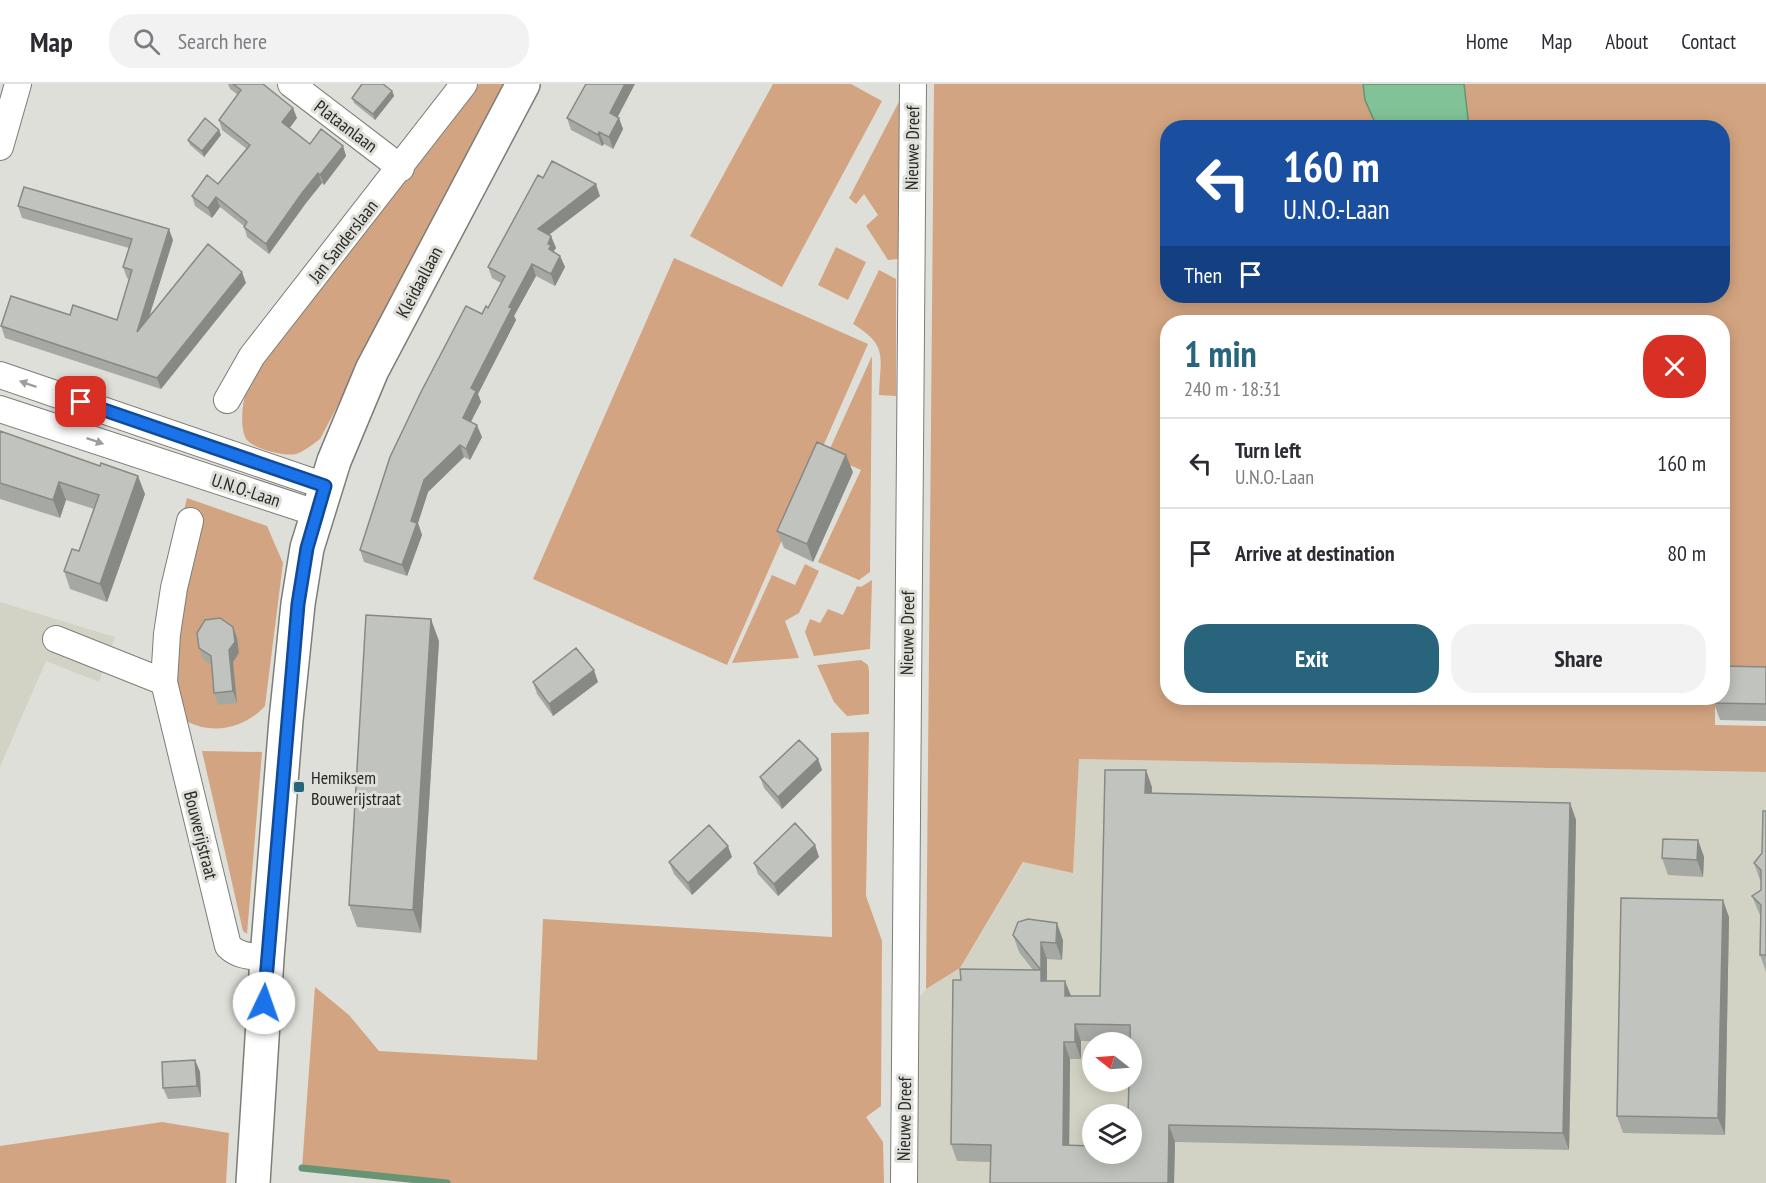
<!DOCTYPE html>
<html lang="en">
<head>
<meta charset="utf-8">
<style>
  :root { --surface:#fff; --page:#f2f2f3; --text:#2b2b33; --muted:#7c7c81; --line:#e1e1e2; --accent:#28657c }
  body { margin:0; font-family:"PT Sans Narrow",sans-serif; background:var(--page); color:var(--text); height:100vh; display:flex; flex-direction:column; font-size:22px; white-space:nowrap }
  * { box-sizing:border-box; margin:0 }
  p { font-size:20px; color:var(--muted) }
  .icon { flex:none; width:33px; height:33px; fill:none; stroke:currentColor; stroke-width:2; stroke-linecap:round; stroke-linejoin:round }
  .map { position:relative; flex:1; overflow:hidden }
  .drawer { position:absolute; left:1160px; top:231px; width:570px; height:390px; display:flex; flex-direction:column; background:var(--surface); border-radius:24px; box-shadow:0 3px 15px #0003 }
  .drawer>* { flex:none }
  .banner { position:absolute; left:1160px; top:36px; width:570px; height:183px; border-radius:24px; box-shadow:0 3px 15px #0003; background:#1a4fa0; color:#fff; overflow:hidden }
  .needle { width:39px; rotate:287deg }
  .fabs { position:absolute; left:1082px; top:948px; display:grid; gap:12px }
  .fabs a { display:grid; place-items:center; width:60px; height:60px; border-radius:50%; background:var(--surface); box-shadow:0 3px 15px #0003; font-size:30px }
  .pin { position:absolute; display:grid; place-items:center; width:51px; height:51px; color:#fff; margin:-26px; border-radius:12px; box-shadow:0 3px 9px #0006 }
  .me { position:absolute; width:66px; margin:-33px; rotate:3deg; stroke-linejoin:round; filter:drop-shadow(0 0 4px #0008) }
  .turn { display:flex; align-items:center; gap:21px; height:126px; padding:0 24px; font-size:27px }
  .turn .icon { width:78px; height:78px; stroke-width:2.5 }
  .turn b { display:block; font-size:42px; line-height:51px }
  .then { display:flex; align-items:center; height:57px; padding:0 24px; background:#0003; gap:12px; font-size:22px }
  .round { display:grid; place-items:center; flex:none; width:63px; height:63px; border-radius:24px; background:var(--page) }
  .head { display:flex; align-items:center; justify-content:space-between; height:102px; padding:0 24px }
  h1 { font-size:36px; font-weight:800; line-height:45px; color:var(--accent) }
  .primary-button { display:flex; gap:12px; margin-top:auto; padding:12px 24px }
  .primary-button a { flex:1; height:69px; border-radius:24px; background:var(--accent); color:#fff; font-size:24px; font-weight:800; line-height:69px; text-align:center }
  .primary-button a+a { background:var(--page); color:var(--text) }
  ul { padding:0; list-style:none }
  li { display:flex; align-items:center; gap:18px; height:90px; padding:0 24px; border-top:2px solid var(--line) }
  li div { flex:1 }
  li b { display:block; font-size:22px }
  li em { font-style:normal }
  header { display:flex; align-items:center; gap:36px; box-sizing:border-box; height:84px; padding:0 30px; background:var(--surface); border-bottom:2px solid var(--line) }
  header strong { font-size:28px }
  nav { display:flex; gap:33px; margin-inline-start:auto; font-size:21px }
  .search { width:420px; height:54px; background:var(--page); display:flex; align-items:center; gap:15px; box-sizing:border-box; padding:0 21px; border-radius:24px; color:var(--muted); font-size:22px }
  .map>svg:first-child { display:block }
  .built { fill:#d3d3c5; fill-rule:evenodd }
  .green { fill:#d3a481 }
  .water { fill:#81c397; stroke:#669474; stroke-width:1.5 }
  .lines { fill:none; stroke-linecap:round; stroke-linejoin:round }
  .stream { stroke:#669474; stroke-width:7 }
  .street-casing { stroke:#7d7d77; stroke-width:28 }
  .secondary-casing { stroke:#7d7d77; stroke-width:36 }
  .street { stroke:#fff; stroke-width:26 }
  .secondary { stroke:#fff; stroke-width:33 }
  .wall { fill:#a6a9a3; fill-rule:evenodd }
  .shaded-wall { fill:#878985 }
  .building { fill:#c1c4be; stroke:#878985; stroke-width:1.5; fill-rule:evenodd }
  .oneway { fill:#9e9e9c }
  .route-casing { stroke:#114b97; stroke-width:15 }
  .route { stroke:#1a73e8; stroke-width:10 }
  .poi-dot { fill:#28657c; stroke:#dfdfd9; stroke-width:2 }
  .labels { text-anchor:middle; dominant-baseline:central; stroke-width:6; stroke-linejoin:round; paint-order:stroke }
  .street-label { font-size:18px; fill:#272724; stroke:#dfdfd9 }
  .poi-label { font-size:18px; fill:#272724; stroke:#dfdfd9; text-anchor:start }
</style>
</head>
<body>
<header>
<strong>Map</strong>
<div class="search"><svg class="icon" aria-label="search" viewBox="0 0 24 24"><circle cx="10" cy="10" r="6"/><path d="M15 15l6 6"/></svg>Search here</div>
<nav><a>Home</a><a>Map</a><a>About</a><a>Contact</a></nav>
</header>
<div class="map">
<svg width="1766" height="1099" viewBox="0 0 1766 1099">
  <rect width="100%" height="100%" fill="#dfdfd9"/>
  <path class="built" d="M0 518 115 553 99 598 46 577 0 683Z
    M1079 675 1766 688V1099H903L907 928 926 905 960 884 1024 778 1073 788ZM1092 958H1131V998H1092ZM1092 1030H1131V1070H1092Z"/>
  <path class="green" d="M479 0H508L320 355C313 360 305 367 296 370 285 373 249 364 245 353 238 335 245 306 252 288Z
    M773 0H851L882 17 782 203 690 152Z
    M934 0H1363L1365 16 1377 43 1167 44V212H1722V44L1469 43 1464 0H1766V595L1722 594V238H1167V614H1715V641L1766 642V688L1079 675 1073 789 1023 778 960 884 926 905Z
    M903 10V185L898 184V175L888 176 866 142 878 131 864 110 856 120 849 114Z
    M836 163 866 178 848 216 818 201Z
    M674 174 868 260 727 581 533 495Z
    M879 186 896 195V312L879 311C880 273 889 262 853 240Z
    M872 272 870 488 859 496 818 478 861 386 827 371Z
    M187 414 267 442 283 479 265 622C244 645 213 651 186 637L178 607 176 580 196 430 184 426Z
    M805 480 819 487 799 529 785 537 799 574 732 579 772 491 795 501Z
    M872 496 870 565 814 572 805 548 810 535 820 539 828 525 843 531 857 502 861 503Z
    M861 576 868 581 869 587V630L847 632 834 618 817 581Z
    M869 648 866 812 882 857 881 1022 866 1033 883 1058 884 1099H447L302 1084 315 903 349 931 379 967 537 976 543 835 832 853 831 649Z
    M202 667 262 668 247 850 243 847Z
    M162 1038 229 1049 226 1099H0V1062Z"/>
  <path class="water" d="M1363 0H1464L1469 43H1377L1365 16Z"/>
  <g class="lines">
    <path class="stream" d="M302 1084 447 1099"/>
    <g class="street-casing">
      <path id="street" d="M291 0 401 84
        M0 63 18 0
        M0 291 325 402
        M227 316 252 272 464 0
        M0 325 316 429
        M190 437 174 504 167 550 164 598 228 862C239 873 253 872 267 874
        M56 555 164 598
        M904 1099 913 0"/>
    </g>
    <g class="secondary-casing">
      <path id="secondary" d="M253 1099 267 874 286 636 298 520 307 464 334 377 372 286 523 0"/>
    </g>
    <use href="#street" class="street"/>
    <use href="#secondary" class="secondary"/>
  </g>
  <path class="wall" d="M228 0H263L297 34 289 44 310 60 343 62 346 72 324 101 322 99 306 119 269 170 247 153 244 142 220 123 212 134 195 122 192 112 218 100 247 65 222 46 219 36 238 11 230 5Z
    M392 7 394 12 375 36 354 19 352 14Z
    M618 33 623 45 613 65 604 60 602 62 571 46 567 34Z
    M221 51 204 73 190 61 188 56Z
    M543 94 600 112 549 151 551 152 556 164 553 168 560 172 565 183 555 202 536 192 514 232 516 236 478 310 481 318 471 338 482 353 470 376 464 373 428 408 418 439 422 451 407 492 364 478 360 466 482 230 488 224 501 199 492 194 488 183Z
    M18 122 173 156 149 233 246 199 161 305 5 254 1 242 70 231 117 236 129 195 127 194 123 183 129 164 22 134Z
    M0 347 145 410 107 518 70 505 64 487 79 467 94 425 66 416 60 434 0 415Z
    M853 388 813 478 784 464 777 447Z
    M233 543 237 554 239 569 233 578 237 619 218 621 214 609 211 581 203 575 199 564Z
    M439 557 421 849 357 843 349 821Z
    M1766 583V637L1720 636 1714 619Z
    M533 598H598L553 632 537 610Z
    M818 675 822 686 782 725 764 704 760 693Z
    M1152 703V709L1570 719 1576 736 1569 1066 1175 1058 1174 1099H990V1078L957 1077 951 1060 961 896 1033 886 1019 868 1013 851 1063 856 1062 876 1047 875V897L1071 912H1100ZM1081 957 1130 958 1131 1070 1069 1062 1070 975H1081Z
    M1766 727V888L1760 871V831L1759 829 1752 812 1761 806V797L1760 796 1754 779 1762 769Z
    M1698 756 1704 773 1703 793 1668 791 1662 774Z
    M815 761 819 773 778 812 758 790 754 779Z
    M732 773 692 811 674 790 669 778Z
    M1729 833 1725 1051 1623 1049 1617 1032Z
    M195 976 200 988 201 1013 168 1015 163 1004Z"/>
  <path class="shaded-wall" d="M625 0H635L614 40 610 29Z
    M392 7 394 12 375 36 373 30Z
    M293 24 297 34 286 49 282 38Z
    M619 34 623 45 613 65 609 53Z
    M219 46 221 51 204 73 202 67Z
    M599 48 604 60 602 62 598 51Z
    M343 62 346 72 324 101 320 91Z
    M318 89 322 99 306 119 269 170 266 160 302 109Z
    M596 100 600 112 542 156 538 145Z
    M216 113 220 123 212 134 208 124Z
    M169 145 173 156 141 259 137 248Z
    M551 152 556 164 553 168 549 165 548 160Z
    M560 172 565 183 555 202 551 190Z
    M532 180 536 192 514 232 516 236 478 310 481 318 467 345 463 334 471 304 509 223Z
    M242 188 246 199 161 305 157 294Z
    M477 341 482 353 470 376 466 365Z
    M460 361 464 373 428 408 418 439 422 451 407 492 402 481 411 437 424 396Z
    M846 371 853 388 813 478 807 460Z
    M138 392 145 410 107 518 100 500Z
    M59 398 66 416 60 434 53 416Z
    M431 535 439 557 421 849 413 826Z
    M233 543 237 554 239 569 233 578 237 619 233 607 229 566Z
    M594 586 598 598 553 632 549 620Z
    M818 675 822 686 782 725 778 713Z
    M1146 686 1152 703 1151 726 1145 709Z
    M1570 719 1576 736 1569 1066 1563 1049Z
    M1698 756 1704 773 1703 793 1697 776Z
    M815 761 819 773 778 812 774 800Z
    M728 762 732 773 692 811 688 799Z
    M1723 816 1729 833 1725 1051 1718 1034Z
    M1057 839 1063 856 1062 876 1056 859Z
    M1041 858 1047 875V914L1041 897Z
    M1065 897 1072 914 1065 912Z
    M1075 940 1081 957V975L1075 958Z
    M1064 958 1070 975 1069 1078 1063 1061Z
    M195 976 200 988 201 1013 197 1002Z
    M1169 1041 1175 1058 1174 1099H1168Z"/>
  <path class="building" d="M233 0H263L293 24 282 38 310 60 321 45 343 62 320 91 318 89 302 109 266 160 244 143 247 138 216 113 208 124 192 112 207 91 218 100 250 61 219 36 241 6Z
    M362 0H383L392 7 373 30 352 14Z
    M586 0H625L610 29 619 34 609 53 599 48 598 51 567 34Z
    M205 34 219 46 202 67 188 56Z
    M552 77 596 100 538 145 551 152 548 160 551 161 549 165 560 172 551 190 532 180 509 223 512 224 471 304 476 307 463 334 477 341 466 365 460 361 424 396 411 437 417 439 402 481 360 466 390 373 421 308 466 222 482 230 486 222 488 224 505 192 488 183 538 91 543 94Z
    M24 103 169 145 137 248 208 160 242 188 157 294 1 242 11 212 70 231 73 221 117 236 132 186 123 183 132 155 18 122Z
    M0 347 100 382 101 379 138 392 100 500 64 487 72 465 79 467 99 411 59 398 53 416 0 399Z
    M817 358 846 371 807 460 777 447Z
    M366 531 431 535 413 826 349 821Z
    M220 534 233 543 235 558 229 566 233 607 214 609 211 572 199 564 197 549 205 536Z
    M576 564 594 586 549 620 533 598Z
    M1722 582 1766 583V620L1714 619V614H1722Z
    M799 656 818 675 778 713 760 693Z
    M1105 686H1146L1145 709 1570 719 1563 1049 1169 1041 1168 1099H990L991 1061 951 1060 953 896H961L960 885 1041 886 1013 851 1018 838 1028 835 1057 839 1056 859 1041 858V897H1065V912H1100ZM1075 940 1130 941 1131 998H1129L1128 1030H1131V1070H1092V1062L1063 1061 1064 958H1075Z
    M1763 727H1766V871H1760L1761 821 1752 812 1761 806V786L1754 779 1762 769Z
    M795 739 815 761 774 800 754 779Z
    M709 741 728 762 688 799 669 778Z
    M1663 755 1698 756 1697 776 1662 774Z
    M1621 814 1723 816 1718 1034 1617 1032Z
    M195 976 197 1002 163 1004 162 978Z"/>
  <defs><path id="oneway-solid" d="M-6-.8H1V-3.2L6.5 0L1 3.2V.8H-6Z" transform="scale(1.5)"/></defs>
  <g class="oneway">
    <use href="#oneway-solid" transform="translate(28 300) rotate(-161)"/>
    <use href="#oneway-solid" transform="translate(95 357) rotate(19)"/>
  </g>
  <g class="lines">
    <g class="route-casing">
      <path id="route" d="M81 318 325 402 307 464 298 520 264 919"/>
    </g>
    <use href="#route" class="route"/>
  </g>
  <rect class="poi-dot" x="293" y="697" width="12" height="12" rx="3"/>
  <g class="labels">
    <g class="street-label">
      <text transform="translate(346 42) rotate(37)">Plataanlaan</text>
      <text transform="translate(912 64) rotate(-89)">Nieuwe Dreef</text>
      <text transform="translate(343 157) rotate(-52)">Jan Sanderslaan</text>
      <text transform="translate(419 198) rotate(-62)">Kleidaallaan</text>
      <text transform="translate(246 406) rotate(18)">U.N.O.-Laan</text>
      <text transform="translate(907 549) rotate(-89)">Nieuwe Dreef</text>
      <text transform="translate(201 751) rotate(76)">Bouwerijstraat</text>
      <text transform="translate(904 1035) rotate(-89)">Nieuwe Dreef</text>
    </g>
    <g class="poi-label">
      <text x="311" y="693">Hemiksem<tspan x="311" dy="21">Bouwerijstraat</tspan></text>
    </g>
  </g>
</svg>
<div class="fabs">
<a><svg class="needle" viewBox="-14 -14 28 28"><path d="M0-13l5 13h-10z" fill="#e53935"/><path d="M0 13l5-13h-10z" fill="#7c7c81"/></svg></a>
<a><svg class="icon" aria-label="layers" viewBox="0 0 24 24"><path d="M12 4l9 5-9 5-9-5zM3 14l9 5 9-5"/></svg></a>
</div>
<div class="pin" style="left:81px;top:318px;background:#d93025"><svg class="icon" aria-label="arrive" viewBox="0 0 24 24"><path d="M6 21V4h12l-3 4 3 4H6"/></svg></div>
<svg class="me" style="left:264px;top:919px" viewBox="-20 -20 40 40"><circle r="19" fill="#fff"/><path d="M0-13L10 11 0 6-10 11z" fill="#1a73e8"/></svg>
<div class="banner">
<div class="turn"><svg class="icon" aria-label="left" viewBox="0 0 24 24"><path d="M17 20v-9H6M10 6l-5 5 5 5"/></svg><div><b>160 m</b>U.N.O.-Laan</div></div>
<div class="then">Then<svg class="icon" aria-label="arrive" viewBox="0 0 24 24"><path d="M6 21V4h12l-3 4 3 4H6"/></svg></div>
</div>
<section class="drawer">
<div class="head"><div><h1>1 min</h1><p>240 m · 18:31</p></div><a class="round" style="background:#d93025;color:#fff"><svg class="icon" aria-label="close" viewBox="0 0 24 24"><path d="M6 6l12 12M18 6L6 18"/></svg></a></div>
<ul>
<li><svg class="icon" aria-label="left" viewBox="0 0 24 24"><path d="M17 20v-9H6M10 6l-5 5 5 5"/></svg><div><b>Turn left</b><p>U.N.O.-Laan</p></div><em>160 m</em></li>
<li><svg class="icon" aria-label="arrive" viewBox="0 0 24 24"><path d="M6 21V4h12l-3 4 3 4H6"/></svg><div><b>Arrive at destination</b></div><em>80 m</em></li>
</ul>
<div class="primary-button"><a>Exit</a><a>Share</a></div>
</section>
</div>
</body>
</html>
